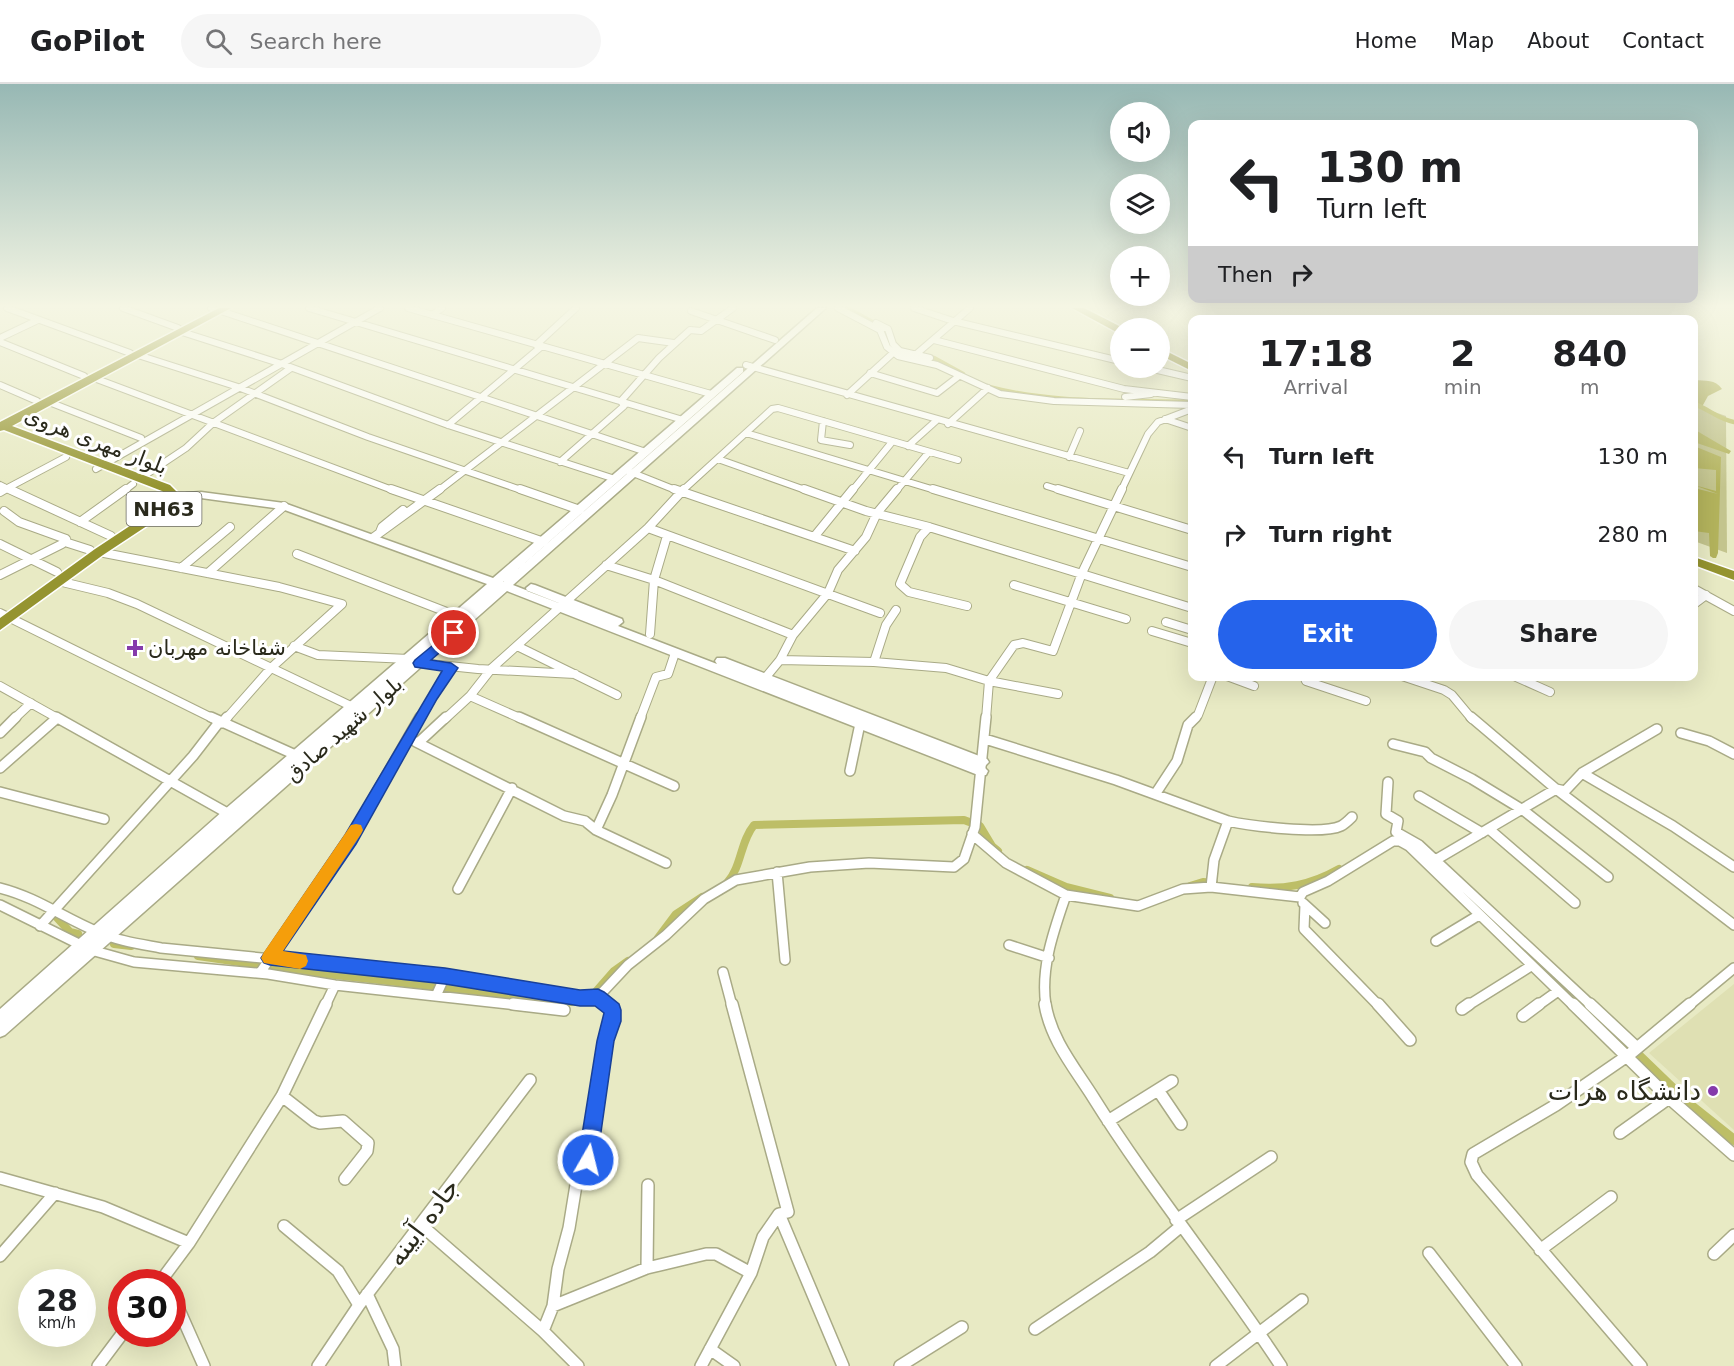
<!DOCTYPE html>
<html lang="en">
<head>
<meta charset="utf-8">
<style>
  :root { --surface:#fff; --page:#f6f6f6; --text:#202124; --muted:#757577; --line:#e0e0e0; --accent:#2563eb }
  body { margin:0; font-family:"DejaVu Sans",Cairo,sans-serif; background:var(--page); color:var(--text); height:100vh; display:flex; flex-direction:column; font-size:22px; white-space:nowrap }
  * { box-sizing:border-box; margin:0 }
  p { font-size:20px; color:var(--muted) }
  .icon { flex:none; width:33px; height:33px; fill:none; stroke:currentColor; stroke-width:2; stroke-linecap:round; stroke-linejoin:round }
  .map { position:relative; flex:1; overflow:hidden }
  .sheet { position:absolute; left:1188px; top:231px; width:510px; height:366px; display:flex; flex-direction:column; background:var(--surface); border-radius:12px; box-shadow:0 6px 24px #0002 }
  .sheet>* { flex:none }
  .banner { position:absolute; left:1188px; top:36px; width:510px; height:183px; border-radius:12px; box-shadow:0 6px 24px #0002; background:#fff; color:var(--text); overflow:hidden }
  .fabs { position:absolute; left:1110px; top:18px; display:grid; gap:12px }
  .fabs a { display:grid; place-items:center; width:60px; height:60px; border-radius:50%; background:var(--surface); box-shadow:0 6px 24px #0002; font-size:30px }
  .speed { position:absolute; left:18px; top:1185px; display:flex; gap:12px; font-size:30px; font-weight:700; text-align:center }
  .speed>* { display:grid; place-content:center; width:78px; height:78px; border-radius:50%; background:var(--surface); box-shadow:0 6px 24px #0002; line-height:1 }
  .speed small { font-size:15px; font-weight:400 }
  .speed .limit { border:9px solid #d22; background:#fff; color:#111 }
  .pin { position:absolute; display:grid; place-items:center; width:51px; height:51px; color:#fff; margin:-26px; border:3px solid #fff; border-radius:50%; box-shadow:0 2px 6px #0007 }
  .me { position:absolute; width:66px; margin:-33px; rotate:8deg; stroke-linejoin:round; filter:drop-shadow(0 0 4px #0008) }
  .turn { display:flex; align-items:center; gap:21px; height:126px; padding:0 30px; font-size:27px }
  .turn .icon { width:78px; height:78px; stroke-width:2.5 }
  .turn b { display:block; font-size:42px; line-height:51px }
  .then { display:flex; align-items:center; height:57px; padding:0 30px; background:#0003; gap:12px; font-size:22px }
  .eta { display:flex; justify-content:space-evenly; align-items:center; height:102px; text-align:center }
  .eta b { font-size:36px; font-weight:800; line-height:42px }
  .action { display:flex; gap:12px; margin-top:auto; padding:12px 30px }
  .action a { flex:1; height:69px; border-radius:36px; background:var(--accent); color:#fff; font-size:24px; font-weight:800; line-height:69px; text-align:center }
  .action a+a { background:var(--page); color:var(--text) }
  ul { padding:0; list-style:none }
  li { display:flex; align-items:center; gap:18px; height:78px; padding:0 30px }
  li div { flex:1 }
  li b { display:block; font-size:22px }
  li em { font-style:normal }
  header { display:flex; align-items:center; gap:36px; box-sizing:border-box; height:84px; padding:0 30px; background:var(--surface); border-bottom:2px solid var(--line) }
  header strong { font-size:28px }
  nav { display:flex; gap:33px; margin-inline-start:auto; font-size:21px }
  .search { width:420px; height:54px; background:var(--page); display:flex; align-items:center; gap:15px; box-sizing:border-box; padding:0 21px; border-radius:33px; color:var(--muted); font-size:22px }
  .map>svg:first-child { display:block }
  .built { fill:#dfe0b3 }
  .green { fill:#c3c48d }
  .forest { fill:#b3b35c }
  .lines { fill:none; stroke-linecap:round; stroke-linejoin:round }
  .canal-far2 { stroke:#bdbe67; stroke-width:4.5 }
  .canal-far1 { stroke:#bdbe67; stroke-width:8 }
  .canal { stroke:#bdbe67; stroke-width:10 }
  .street-far3-casing { stroke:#a9aa86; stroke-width:8 }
  .street-far2-casing { stroke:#a9aa86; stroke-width:10 }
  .street-far1-casing { stroke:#a9aa86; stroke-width:12 }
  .street-casing { stroke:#a9aa86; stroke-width:14 }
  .secondary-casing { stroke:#a9aa86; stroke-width:3 }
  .highway-casing { stroke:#fff; stroke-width:3 }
  .street-far3 { stroke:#fff; stroke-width:6 }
  .street-far2 { stroke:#fff; stroke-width:8 }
  .street-far1 { stroke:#fff; stroke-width:9 }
  .street { stroke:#fff; stroke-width:11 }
  .secondary { fill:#fff; fill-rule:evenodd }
  .highway { fill:#959430; fill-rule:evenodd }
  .route { fill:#2563eb; stroke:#184099; stroke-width:1.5 }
  .slow { fill:#f59e0b }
  .poi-dot { fill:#853aab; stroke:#fff; stroke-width:2 }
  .labels { text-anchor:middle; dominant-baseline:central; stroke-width:6; stroke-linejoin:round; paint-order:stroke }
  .shield { fill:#fff; stroke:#6a6a60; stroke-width:1.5 }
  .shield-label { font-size:20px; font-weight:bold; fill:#2a2a1c }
  .street-label { font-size:21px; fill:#2a2a1c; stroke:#fff }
  .poi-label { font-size:21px; fill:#2a2a1c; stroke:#fff; text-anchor:start }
  .near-poi-label { font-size:26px; fill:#2a2a1c; stroke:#fff; text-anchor:end }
  .near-street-label { font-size:26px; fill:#2a2a1c; stroke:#fff }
</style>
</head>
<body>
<header>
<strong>GoPilot</strong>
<div class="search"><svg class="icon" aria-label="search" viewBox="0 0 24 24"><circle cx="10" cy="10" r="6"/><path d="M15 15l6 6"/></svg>Search here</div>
<nav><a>Home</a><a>Map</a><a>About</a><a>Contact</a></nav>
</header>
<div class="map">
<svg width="1734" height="1282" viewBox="0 0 1734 1282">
  <rect width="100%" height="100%" fill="#e8eac4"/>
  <path class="built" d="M1734 900V1046L1649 969Z"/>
  <path class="green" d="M1694 321 1726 332 1727 469 1694 457Z"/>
  <path class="forest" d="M1694 296C1706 297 1715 295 1722 305L1708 312 1703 321 1694 325Z
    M1694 327 1698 339 1695 343 1697 347 1731 367 1729 370 1694 358Z
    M1694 362 1721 373 1718 469 1716 474H1713L1710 472 1709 449 1694 447V404L1718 410 1694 401 1716 407V386L1694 384Z"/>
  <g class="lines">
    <path class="canal-far2" d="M847 224 881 243
      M924 274H934L963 290
      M989 303C1053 320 1124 316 1190 318
      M1694 320C1709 325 1718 335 1734 338"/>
    <path class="canal-far1" d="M1027 786 1066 803 1110 814
      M727 799C742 782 740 758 754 741L964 736 980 742 992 762 998 767
      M1190 802 1203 798 1214 799
      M1252 803C1284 806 1311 801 1339 785
      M51 827 70 848 78 850
      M658 854 676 830 702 813
      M114 860 131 862
      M198 872 309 888 571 918 580 916
      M593 911 614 887 628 877"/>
    <path class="canal" d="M1633 966 1690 1021 1734 1056"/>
    <g class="street-far3-casing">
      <path id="street-far3" d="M7 224 130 269
        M123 224 178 244
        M211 224 214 225
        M309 224 683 336
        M408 224 711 310
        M838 224 880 246 887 263 898 272 937 281 1000 310 1054 317 1192 321
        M914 224 953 237 1120 277
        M221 227 646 368
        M691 227 775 256
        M432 231 442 224
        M876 239 888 245 893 260 900 267 930 274
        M182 248 282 280 448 341 615 395
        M0 254 38 236
        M934 256 1124 305 1192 313
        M0 258 84 292
        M536 261 576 224
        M138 271 238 303 368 353 524 407
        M914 272 970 224
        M746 281 1129 389
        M1149 284 1192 294
        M870 289 937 309 959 292
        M94 294 395 407
        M0 301 37 317
        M847 311 893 269
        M1125 313 1151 310
        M49 318 141 354
        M1165 335 1192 344
        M823 337 821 356 850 361
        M948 340 988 304
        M448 341 542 262
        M746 349 938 407
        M908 362 937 336
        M1069 373 1080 347
        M718 375 808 407
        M560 378 624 322 621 317 659 274 690 246 701 247 733 224
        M96 385 380 224
        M628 387 678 407
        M141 394 186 364 213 339 291 284
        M0 401 12 407
        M1047 402 1063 407
        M2 407 66 373
        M124 407 133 400
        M438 407 638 254 674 259
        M682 407 772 325 778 324 958 376
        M852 407 892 358
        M896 407 929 368
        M1121 407 1148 350 1158 338 1192 325"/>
    </g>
    <g class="street-far2-casing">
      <path id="street-far2" d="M9 405 111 452
        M391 405 544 458
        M520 405 580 426
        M674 405 855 467
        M804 405 866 427 929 443 1192 524
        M933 405 1192 483
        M1058 405 1192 446
        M0 408 5 405
        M80 438 126 405
        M929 443 920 453 900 500 909 508 967 522
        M648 444 880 529
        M380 448 382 443 403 426
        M374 453 440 405
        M814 453 853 405
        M65 458 90 466
        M0 460 57 488
        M99 468 279 503 342 520 271 584 226 635
        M297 470 457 532
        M606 481 654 496 793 551
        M181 484 230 443
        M208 489 284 422
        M0 491 62 460 66 455 19 438 4 427
        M58 497 108 509 137 520 353 623
        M1014 501 1126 535
        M1694 505 1734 527
        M1694 520 1706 511
        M0 529 214 635
        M1166 538 1192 546
        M1152 547 1192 559
        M650 550 654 496 667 452
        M294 562 318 571 409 575
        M517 562 617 611
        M780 576 874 578 946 584 989 597 1058 610
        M874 578 886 541 896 526
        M420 579 478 585 575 590
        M1227 592 1254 602
        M1304 592 1306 597 1366 617
        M1402 592 1444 606 1452 611 1472 635
        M1514 592 1550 608
        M761 599 780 576 793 551 828 509 838 486 866 453 877 429 897 405
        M0 602 59 635
        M470 612 522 635
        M14 635 31 619
        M419 635 451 584
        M445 635 470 612 492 584 648 444 684 405
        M640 635 656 593 668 590 675 569
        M986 635 989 597 1014 561 1023 559 1053 567 1082 489 1122 405
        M1194 635 1198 631 1213 592"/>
    </g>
    <g class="street-far1-casing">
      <path id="street-far1" d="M56 633 229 730
        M211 633 300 673
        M519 633 674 702
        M1471 633 1556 705 1734 841
        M222 639 227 633
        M0 649 16 633
        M1681 649 1709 657 1734 670
        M985 655 1116 696 1228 737C1250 742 1322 751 1341 742 1345 740 1349 736 1352 733
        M416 658 564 732 585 737 596 746 666 779
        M418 659 446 633
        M1393 660 1425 668 1431 674 1472 695 1523 726 1608 793
        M0 684 57 634
        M850 687 861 635
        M1582 689 1673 742 1734 783
        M1388 698 1386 730 1398 737 1396 748 1419 761 1592 922
        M0 708 104 735
        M1156 709 1177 677 1188 641 1196 633
        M1419 712 1482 749
        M1489 745 1575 819
        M596 746 612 711 641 633
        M972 750 1006 779 1066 811 1138 822 1183 805 1211 803 1300 813
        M1432 778 1556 705 1565 707 1582 689 1657 645
        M777 788 785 876
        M1211 803 1214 776 1228 737
        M0 804C36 813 64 834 98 848 118 857 140 860 161 864L445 892 581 914 598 913 608 922
        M458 805 512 704
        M1300 813 1303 808 1328 797 1393 757H1400L1409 762 1574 922
        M1303 819 1325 839
        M0 821 91 866 134 878 268 890 335 901 527 922
        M1305 821 1304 845 1379 922
        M40 842 193 672 220 637
        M1436 857 1479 831
        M1009 861 1049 874
        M723 888 732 922
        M260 889 350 755 420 633
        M436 912 445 892
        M598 913 628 881 666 851 704 815 736 796 810 783 869 779 954 783 964 775 975 743 986 633
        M325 922 335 901
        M1046 922C1040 884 1054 846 1066 811
        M1467 922 1531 882
        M1537 922 1558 907
        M1688 922 1734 884"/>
    </g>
    <g class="street-casing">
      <path id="street" d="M513 920 564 926
        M1045 920C1051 956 1074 983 1093 1013 1151 1106 1221 1190 1281 1282
        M1378 920 1410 956
        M1573 920 1669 1014 1734 1071
        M1590 920 1637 964
        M1462 925 1469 920
        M1523 932 1539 920
        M1158 1006 1181 1040
        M282 1012 314 1037 320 1039 343 1037 368 1059 367 1067 345 1095
        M1108 1037 1172 997
        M1620 1049 1669 1014
        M0 1094 103 1123 189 1159
        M779 1130 843 1282
        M1176 1136 1271 1073
        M421 1141 543 1247 578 1282
        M284 1142 338 1187 359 1221
        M1540 1166 1611 1113
        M1429 1169 1516 1282
        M1714 1170 1734 1151
        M0 1172 55 1109
        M647 1184 648 1101
        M160 1198 189 1159 282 1012 326 920
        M172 1210 204 1282
        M367 1210 393 1265 395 1282
        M553 1222 647 1184 706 1170H716L751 1189
        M1035 1245 1150 1168 1180 1143
        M543 1247 553 1222 558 1185 569 1144 576 1101 588 1076 605 957 613 926 607 920
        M710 1265 734 1282
        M98 1282 122 1250
        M318 1282 359 1221 530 996
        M701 1282 751 1189 763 1153 779 1130 788 1128 732 920
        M900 1282 962 1243
        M1216 1282 1302 1216
        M1641 1282 1477 1091 1471 1078 1473 1070 1556 1021 1630 970 1690 920"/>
    </g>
    <g class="secondary-casing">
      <path id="secondary" d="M817 224H826L513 501 569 523 527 507 526 504 531 500 535 501 622 535 623 538 618 542 717 580 715 577 717 574H725L987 675 989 678 984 683 988 687 986 691H978L507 507 5 951 0 953V925L224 726 487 500 282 425 201 414 187 415 162 422 157 419 159 417 187 409 201 408 284 419 493 494 737 284H743V288L503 498Z"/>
    </g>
    <g class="highway-casing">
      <path id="highway" d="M219 224H231L12 342 170 401 179 410 171 426 103 471 0 546V534L95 465 163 420 167 411 162 407 4 346 0 347V338Z
        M1072 224H1084L1123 244H1120V250Z
        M1160 264 1192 280V287L1160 271Z
        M1694 473 1734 487V496L1694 481Z"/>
    </g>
    <use href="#street-far3" class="street-far3"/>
    <use href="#street-far2" class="street-far2"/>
    <use href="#street-far1" class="street-far1"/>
    <use href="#street" class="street"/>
    <use href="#secondary" class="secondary"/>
    <use href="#highway" class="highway"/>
  </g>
  <linearGradient id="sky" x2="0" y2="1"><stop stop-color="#97b8b4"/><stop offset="0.55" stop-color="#f5f6e4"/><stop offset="1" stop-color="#f5f6e4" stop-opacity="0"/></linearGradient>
  <rect width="1734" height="404" fill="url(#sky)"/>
  <path class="route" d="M454 544 459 546 461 549 459 552 431 576 451 579 458 584 437 615 356 760 283 867 445 884 580 906 598 905 604 908 619 920 621 926V937L614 957 597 1076 594 1082 588 1085 581 1082 578 1076 597 957 604 929 595 922H580L445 900 270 881 264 879 261 874 345 751 442 587 415 583 413 579 415 576Z"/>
  <path class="slow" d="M356 740 361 741 363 746 361 750 283 867 306 871 308 877 306 882 300 885 264 879 261 874 264 868 351 741Z"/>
  <g class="poi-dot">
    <path d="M132 555h6v6h6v6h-6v6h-6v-6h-6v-6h6z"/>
    <circle cx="1713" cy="1007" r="6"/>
  </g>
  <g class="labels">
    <rect class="shield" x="126.5" y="408" width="75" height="34" rx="4.5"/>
    <g class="shield-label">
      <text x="164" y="425">NH63</text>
    </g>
    <g class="street-label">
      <text transform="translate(96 357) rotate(21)">بلوار مهری هروی</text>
      <text transform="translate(344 645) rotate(-41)">بلوار شهید صادق</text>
    </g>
    <g class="poi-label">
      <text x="148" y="564">شفاخانه مهربان</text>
    </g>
    <g class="near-poi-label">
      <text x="1701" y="1007">دانشگاه هرات</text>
    </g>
    <g class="near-street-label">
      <text transform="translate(423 1138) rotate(-53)">جاده آیینه</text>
    </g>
  </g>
</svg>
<div class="fabs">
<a><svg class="icon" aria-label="sound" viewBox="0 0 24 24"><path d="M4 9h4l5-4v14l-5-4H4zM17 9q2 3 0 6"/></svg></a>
<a><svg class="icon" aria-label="layers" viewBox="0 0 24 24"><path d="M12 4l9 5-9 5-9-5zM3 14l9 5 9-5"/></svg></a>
<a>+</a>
<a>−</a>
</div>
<div class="speed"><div>28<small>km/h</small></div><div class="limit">30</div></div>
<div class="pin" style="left:454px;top:549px;background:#d93025"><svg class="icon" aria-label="arrive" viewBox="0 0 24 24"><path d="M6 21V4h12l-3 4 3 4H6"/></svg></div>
<svg class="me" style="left:588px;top:1076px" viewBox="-20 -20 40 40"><circle r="17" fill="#2563eb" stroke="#fff" stroke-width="3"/><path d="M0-11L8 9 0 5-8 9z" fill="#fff"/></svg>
<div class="banner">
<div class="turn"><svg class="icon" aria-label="left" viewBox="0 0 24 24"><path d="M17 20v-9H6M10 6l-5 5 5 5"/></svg><div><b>130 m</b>Turn left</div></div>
<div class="then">Then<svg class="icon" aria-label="right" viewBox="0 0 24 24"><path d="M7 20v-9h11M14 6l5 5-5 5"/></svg></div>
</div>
<section class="sheet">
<div class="eta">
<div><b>17:18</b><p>Arrival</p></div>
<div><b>2</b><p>min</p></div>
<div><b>840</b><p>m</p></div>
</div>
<ul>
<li><svg class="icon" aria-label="left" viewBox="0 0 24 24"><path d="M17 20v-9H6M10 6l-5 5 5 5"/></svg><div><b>Turn left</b></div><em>130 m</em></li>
<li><svg class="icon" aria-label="right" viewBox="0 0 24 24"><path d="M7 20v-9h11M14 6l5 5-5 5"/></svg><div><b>Turn right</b></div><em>280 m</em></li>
</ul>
<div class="action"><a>Exit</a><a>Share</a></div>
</section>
</div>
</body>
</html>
